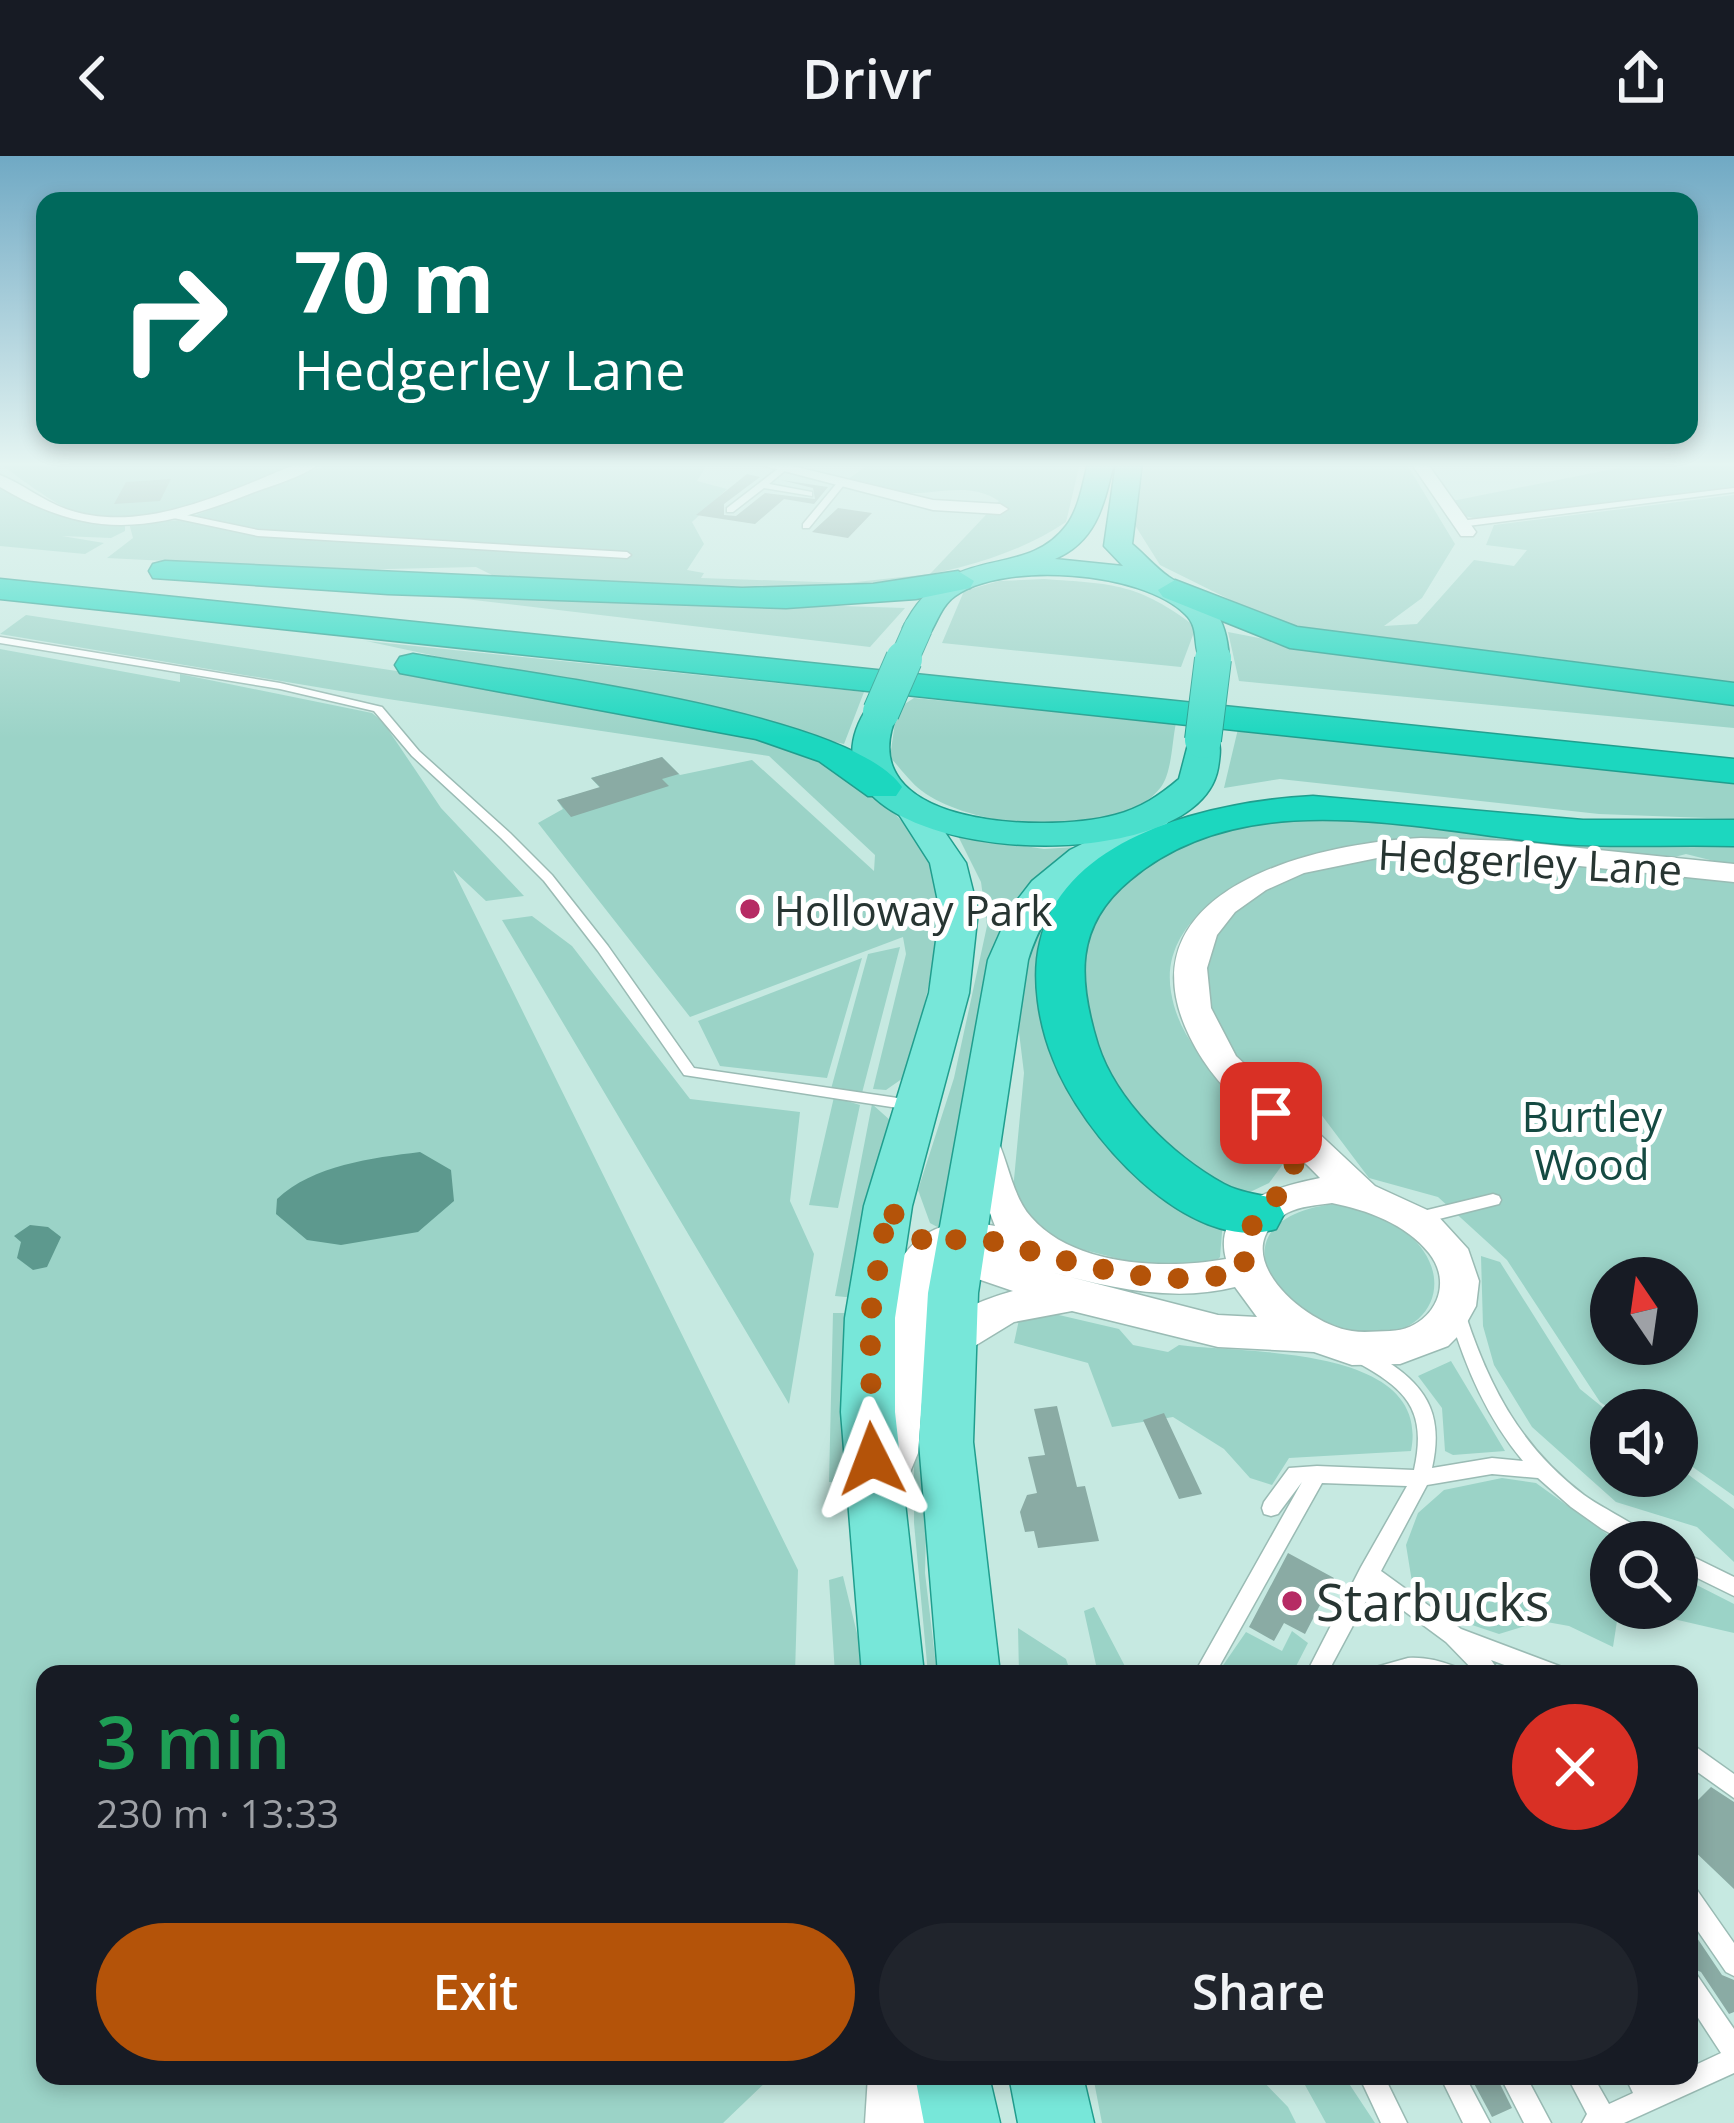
<!DOCTYPE html>
<html lang="en">
<head>
<meta charset="utf-8">
<style>
  :root { --surface:#171b24; --page:#20242c; --text:#f1f3f6; --muted:#9ea1a6; --accent:#b45309 }
  body { margin:0; font-family:"Open Sans",sans-serif; background:var(--page); color:var(--text); height:100vh; display:flex; flex-direction:column; font-size:45px; white-space:nowrap }
  * { box-sizing:border-box; margin:0 }
  p { font-size:39px; color:var(--muted) }
  .icon { flex:none; width:66px; height:66px; fill:none; stroke:currentColor; stroke-width:2; stroke-linecap:round; stroke-linejoin:round }
  .map { position:relative; flex:1; overflow:hidden }
  .panel { position:absolute; left:36px; top:1509px; width:1662px; height:420px; display:flex; flex-direction:column; background:var(--surface); border-radius:24px; box-shadow:0 6px 18px #0003 }
  .panel>* { flex:none }
  .banner { position:absolute; left:36px; top:36px; width:1662px; height:252px; border-radius:24px; box-shadow:0 6px 18px #0003; background:#00695c; color:#fff; overflow:hidden }
  .needle { width:78px; rotate:347deg }
  .controls { position:absolute; left:1590px; top:1101px; display:grid; gap:24px }
  .controls a { display:grid; place-items:center; width:108px; height:108px; border-radius:50%; background:var(--surface); box-shadow:0 6px 18px #0003; font-size:60px }
  .pin { position:absolute; display:grid; place-items:center; width:102px; height:102px; color:#fff; margin:-51px; border-radius:24px; box-shadow:0 6px 18px #0006 }
  .me { position:absolute; width:132px; margin:-66px; rotate:357deg; stroke-linejoin:round; filter:drop-shadow(0 0 9px #0008) }
  .turn { display:flex; align-items:center; gap:42px; height:252px; padding:0 60px; font-size:54px }
  .turn .icon { width:156px; height:156px; stroke-width:2.5 }
  .turn b { display:block; font-size:84px; line-height:102px }
  .round { display:grid; place-items:center; flex:none; width:126px; height:126px; border-radius:63px; background:var(--page) }
  .summary { display:flex; align-items:center; justify-content:space-between; height:204px; padding:0 60px }
  h1 { font-size:72px; font-weight:600; line-height:90px; color:#1e9e55 }
  .action { display:flex; gap:24px; margin-top:auto; padding:24px 60px }
  .action a { flex:1; height:138px; border-radius:72px; background:var(--accent); color:#fff; font-size:48px; font-weight:600; line-height:138px; text-align:center }
  .action a+a { background:var(--page); color:var(--text) }
  header { display:flex; justify-content:space-between; align-items:center; height:156px; padding:0 60px; background:var(--surface); font-size:54px; font-weight:600 }
  .map>svg:first-child { display:block }
  .green { fill:#9bd3c7; fill-rule:evenodd }
  .water { fill:#5d998e }
  .building { fill:#8aaba4 }
  .lines { fill:none; stroke-linecap:round; stroke-linejoin:round }
  .service-casing { stroke:#9abbb4; stroke-width:3 }
  .minor-casing { stroke:#9abbb4; stroke-width:3 }
  .tertiary-casing { stroke:#9abbb4; stroke-width:3 }
  .primary-casing { stroke:#209e8e; stroke-width:3 }
  .trunk-casing { stroke:#209e8e; stroke-width:3 }
  .motorway-casing { stroke:#209e8e; stroke-width:3 }
  .service { fill:#fff; fill-rule:evenodd }
  .minor { fill:#fff; fill-rule:evenodd }
  .tertiary { fill:#fff; fill-rule:evenodd }
  .primary { fill:#77e7d9; fill-rule:evenodd }
  .trunk { fill:#4adfcc; fill-rule:evenodd }
  .motorway { fill:#1cd7bf; fill-rule:evenodd }
  .trunk-bridge-far1-casing { stroke:#209e8e; stroke-width:30; stroke-linecap:butt }
  .trunk-bridge-casing { stroke:#209e8e; stroke-width:38; stroke-linecap:butt }
  .trunk-bridge-far1 { stroke:#4adfcc; stroke-width:28 }
  .trunk-bridge { stroke:#4adfcc; stroke-width:36 }
  .route { stroke:#b45309; stroke-width:21; stroke-dasharray:0 37.8 }
  .poi-dot { fill:#b62b64; stroke:#fff; stroke-width:4.5 }
  .labels { text-anchor:middle; dominant-baseline:central; stroke-width:10; stroke-linejoin:round; paint-order:stroke }
  .street-label { font-size:42px; fill:#273532; stroke:#fff }
  .poi-label { font-size:42px; fill:#273532; stroke:#fff; text-anchor:start }
  .park-label { font-size:42px; fill:#154a42; stroke:#fff }
  .near-poi-label { font-size:51px; fill:#273532; stroke:#fff; text-anchor:start }
</style>
</head>
<body>
<header><svg class="icon" aria-label="back" viewBox="0 0 24 24"><path d="M15 5l-7 7 7 7"/></svg>Drivr<svg class="icon" aria-label="share" viewBox="0 0 24 24"><path d="M12 15V3M7 8l5-5 5 5M5 13v7h14v-7"/></svg></header>
<div class="map">
<svg width="1734" height="1967" viewBox="0 0 1734 1967">
  <rect width="100%" height="100%" fill="#c6e9e1"/>
  <path class="green" d="M0 307H312C250 332 145 379 77 357 60 352 14 319 0 307Z
    M332 307H708L697 325 727 333 692 366 704 388 687 414 704 417 701 422 847 427 930 418 999 345C968 325 939 339 903 337 883 335 863 330 844 326L865 311 854 307H1080L1066 366C923 462 664 428 496 421L476 411 345 414 107 402 133 382 129 367 183 364Z
    M1145 307H1406L1455 388 1422 442 1384 470 1417 468 1474 404 1514 410 1527 394 1486 389 1494 369 1734 339V529L1544 501 1348 482 1281 469 1160 409 1133 366Z
    M1643 307H1734V331L1477 363 1465 360 1452 345Z
    M0 331C41 357 76 368 125 367V375L111 382 62 380 104 387 85 398 0 390Z
    M1044 423C1114 428 1138 427 1196 471L1181 511 942 487 964 435 999 425Z
    M406 436 905 452 870 491Z
    M26 459 443 522 778 584C795 590 816 594 831 603 863 624 927 682 937 719 950 762 918 875 906 920L886 934 873 933 906 798 903 781 690 861 538 667 563 653 557 644 600 632 591 622 662 601 680 619 752 604 874 715 875 699 769 600 388 543 0 478Z
    M1228 476 1371 504 1453 510 1734 546V572L1239 525Z
    M366 485 864 536 844 588Z
    M0 493 180 526V518L372 557 383 566 441 652 524 740 486 745 453 714 798 1414 795 1518H45V1920H772L723 1967H0Z
    M914 542 1176 567C1172 585 1172 616 1161 631 1119 687 974 674 922 635 910 626 900 612 890 601L897 553Z
    M1238 573 1734 627V663L1599 658 1280 623 1224 632Z
    M1341 659 1734 687V710L1686 698 1667 703C1524 693 1326 651 1208 749 1182 772 1165 800 1171 836 1183 911 1261 942 1283 1008L1269 1027 1248 1037 1211 1030 1126 950 1079 862 1083 791 1112 732 1174 688 1268 660Z
    M958 680 1044 693 1091 690 1001 777 985 815 941 1073 930 1067 918 1034 954 922 987 770 981 726Z
    M1387 700 1519 703 1734 723V1340L1677 1300V1254H1612L1600 1246 1507 1104 1438 1041 1369 1022 1314 949 1299 958C1238 919 1165 831 1228 762 1236 754 1244 743 1254 737 1296 711 1339 706 1387 700ZM1611 1122H1677V1188H1611Z
    M1092 710 1048 847 1223 1064 1220 1101 1205 1117 1182 1119 1065 1089 1034 1068 1013 1034 1024 917 1017 860 1024 806 1049 744Z
    M532 760 572 790 690 943 800 956 790 1045 814 1098 789 1248 502 764Z
    M900 791 862 937 831 933 868 798Z
    M862 802 827 922 720 910 698 865Z
    M834 941 860 949 838 1052 809 1049Z
    M872 948 891 965 856 1142 835 1140Z
    M1339 1048C1485 1077 1448 1213 1331 1169 1308 1161 1285 1147 1273 1125 1244 1073 1296 1050 1339 1048Z
    M1481 1100 1500 1106 1580 1233 1611 1258V1320H1677V1310L1734 1353V1406L1697 1371 1616 1346 1532 1271 1494 1209 1483 1170Z
    M1046 1156 1119 1173 1133 1189 1168 1196 1179 1189C1245 1198 1432 1188 1411 1295L1289 1302 1272 1329 1250 1322 1224 1293 1173 1261 1112 1271 1088 1207 1014 1187 1020 1159Z
    M833 1157H852L846 1327 829 1326Z
    M931 1168 925 1417 937 1518H928L914 1367V1263Z
    M1451 1205 1505 1295 1453 1299 1445 1295 1442 1252 1418 1220Z
    M1502 1322 1536 1327 1618 1386H1611V1452H1619L1613 1491 1569 1470 1541 1465 1499 1478 1451 1462 1412 1426 1406 1389 1418 1357 1444 1334Z
    M1677 1419 1734 1448V1477L1626 1452H1677Z
    M843 1420 865 1510 866 1518H835L829 1424Z
    M1094 1451 1129 1518H1098L1084 1455Z
    M1018 1472 1066 1503 1071 1518H1019Z
    M1292 1475 1308 1487 1292 1518H1217L1246 1476 1282 1495Z
    M1093 1920H1258L1288 1951 1296 1967H1102Z
    M1300 1920H1344L1375 1967H1326Z"/>
  <path class="water" d="M420 996 451 1014 454 1045 418 1076 341 1089 307 1084 276 1058 277 1043C313 1009 372 1002 420 996Z
    M30 1069 48 1071 61 1081 47 1111 33 1114 17 1102 21 1086 14 1080Z"/>
  <path class="building" d="M747 318 760 321 724 348V359L736 360 765 337 815 343 813 332 781 324 828 331 814 348 784 343 755 368 696 359Z
    M171 323 160 345 114 348 126 326Z
    M838 352 872 357 848 382 812 376Z
    M662 601 679 618 662 623 669 630 571 661 557 644 600 631 591 622Z
    M1057 1250 1077 1331 1085 1330 1099 1385 1038 1392 1034 1375 1025 1376 1020 1356 1027 1339 1037 1337 1028 1301 1045 1299 1034 1253Z
    M1164 1257 1202 1338 1179 1343 1143 1264Z
    M1288 1397 1334 1422 1305 1478 1284 1467 1274 1485 1249 1471Z
    M1711 1631 1734 1646V1733L1689 1690V1653Z
    M1689 1770 1722 1819 1734 1824V1856L1729 1858 1701 1816 1689 1811Z
    M1470 1920H1496L1512 1952 1492 1961Z"/>
  <g class="lines">
    <g class="service-casing">
      <path id="service" d="M780 311 787 313 769 328 812 336V340L764 332 733 356H727V352Z
        M837 327 844 329 809 372H803V368Z
        M1734 332V336L1460 371 1456 368 1460 365Z
        M172 356 258 374 627 396 631 399 627 402 258 380 169 361 168 359Z
        M0 481 280 527 382 551 419 595 510 677 552 719 608 790 694 912 911 944 918 949 911 954 684 919 598 795 544 725 501 682 412 600 374 555 280 533 0 487Z
        M1493 1038 1499 1040 1501 1044 1499 1048 1419 1068 1413 1066 1411 1062 1413 1058 1419 1056Z
        M1458 1153 1464 1155 1466 1160C1490 1233 1522 1292 1584 1339 1601 1352 1644 1371 1654 1386H1626L1602 1373 1571 1351 1538 1322 1492 1318 1427 1329 1381 1415 1461 1473 1562 1511 1565 1518H1529L1491 1504 1501 1518H1477L1446 1486 1373 1432 1327 1518H1306L1361 1411 1407 1330 1322 1327 1215 1518H1194L1302 1326 1278 1358 1271 1360 1264 1358 1262 1352 1264 1346 1289 1312 1317 1310 1414 1314C1428 1251 1404 1232 1353 1204L1350 1199 1353 1194C1366 1193 1376 1199 1388 1206 1430 1233 1443 1263 1432 1312L1492 1302 1523 1305C1487 1262 1466 1212 1450 1160L1452 1155Z
        M1677 1393 1734 1421V1440L1677 1412Z
        M1408 1502C1425 1501 1441 1505 1456 1511L1459 1518H1373L1376 1511Z
        M1689 1586 1734 1618V1642L1689 1610Z
        M1689 1731 1697 1734 1734 1787V1820L1726 1816 1689 1762Z
        M1689 1815 1697 1819 1734 1873V1917L1624 1967H1582L1587 1958 1567 1920H1593L1609 1948 1633 1937 1625 1920H1651L1655 1927 1670 1920H1689V1912L1721 1897 1689 1848Z
        M1359 1920H1384L1407 1967H1381Z
        M1440 1920H1465L1490 1967H1463Z
        M1500 1920H1526L1551 1967H1524Z"/>
    </g>
    <g class="minor-casing">
      <path id="minor" d="M299 307H321C302 321 274 329 252 337 156 375 92 386 0 331V319C23 328 43 345 66 353 143 380 229 335 299 307Z
        M753 307H780L933 344 1000 348 1008 353 1000 358 933 354Z
        M1411 307H1427L1476 376 1473 380H1461Z"/>
    </g>
    <g class="tertiary-casing">
      <path id="tertiary" d="M1421 682 1511 685 1734 708V726L1511 703 1377 702 1304 717 1266 734 1235 756 1217 779 1207 812 1211 852 1236 900 1375 1030 1436 1058 1468 1093 1479 1125 1476 1150 1461 1177 1448 1190 1400 1208 1352 1209 1314 1196 1218 1191 1072 1155 1014 1166 950 1205 935 1200 929 1188C945 1157 982 1144 1013 1135L937 1109 932 1120 918 1297 901 1338 885 1344 869 1338 863 1324 874 1297 896 1112C917 1072 951 1061 995 1070L962 984 967 975 980 971 993 975C1008 1001 1011 1039 1031 1061 1073 1110 1165 1114 1226 1103 1211 1047 1280 1030 1320 1022 1283 982 1233 950 1203 904 1099 742 1301 688 1421 682ZM1332 1047C1367 1054 1406 1068 1429 1097 1456 1131 1430 1174 1390 1175 1378 1175 1364 1177 1352 1175 1305 1169 1221 1096 1287 1057 1300 1050 1318 1049 1332 1047ZM1047 1115C1108 1131 1172 1147 1235 1131L1257 1161 1218 1159Z
        M868 1920H972L946 1967H865Z"/>
    </g>
    <g class="primary-casing">
      <path id="primary" d="M915 647 927 650 966 707 978 755 969 837 912 1050 895 1162V1256L924 1518H862L841 1256 845 1162 864 1050 929 837 940 755 930 707 898 657 903 650Z
        M1154 652 1166 655 1171 662 1166 669C1100 706 1052 727 1028 804L978 1137 973 1286 1000 1518H938L919 1286 928 1137 988 804 1011 752 1032 725 1070 694Z
        M915 1920H989L1000 1967H924Z
        M1009 1920H1083L1094 1967H1018Z"/>
    </g>
    <g class="trunk-casing">
      <path id="trunk" d="M1088 307H1114C1104 348 1097 385 1055 403L1123 410 1104 390 1116 307H1142L1132 388C1144 398 1156 412 1169 421 1208 446 1225 451 1229 501L1224 508H1202C1191 490 1201 473 1185 458 1142 415 1004 405 955 440 942 449 937 466 929 479H907L903 472C946 383 1024 426 1066 370 1079 353 1083 327 1088 307Z
        M881 546 898 556C845 671 1046 678 1115 659 1141 652 1159 640 1179 623L1191 577H1215C1222 587 1220 599 1218 612 1196 738 763 706 869 549Z"/>
    </g>
    <g class="motorway-casing">
      <path id="motorway" d="M165 405 742 432 873 428 958 415 974 425 970 432 916 443 786 452 388 438 153 422 149 415 153 408Z
        M0 423 1734 603V627L0 443Z
        M1175 424 1297 471 1734 527V549L1290 492 1163 441 1158 434Z
        M413 498C513 516 850 555 902 631L896 640H868L819 605 756 583 400 517 395 509 400 501Z
        M1313 640 1583 664H1734V690C1676 688 1619 692 1561 688 1422 676 1249 624 1130 724 1074 770 1078 824 1098 889 1116 945 1173 1000 1224 1028 1240 1037 1259 1038 1276 1043L1284 1058 1276 1073C1188 1100 1081 977 1053 903 1039 869 1031 822 1040 786 1065 676 1220 645 1313 640Z"/>
    </g>
    <use href="#service" class="service"/>
    <use href="#minor" class="minor"/>
    <use href="#tertiary" class="tertiary"/>
    <use href="#primary" class="primary"/>
    <use href="#trunk" class="trunk"/>
    <use href="#motorway" class="motorway"/>
    <g class="trunk-bridge-far1-casing">
      <path id="trunk-bridge-far1" d="M903 506 918 472
        M1212 506 1213 501"/>
    </g>
    <g class="trunk-bridge-casing">
      <path id="trunk-bridge" d="M881 556 904 503
        M1203 584 1213 503"/>
    </g>
    <use href="#trunk-bridge-far1" class="trunk-bridge-far1"/>
    <use href="#trunk-bridge" class="trunk-bridge"/>
  </g>
  <linearGradient id="sky" x2="0" y2="1"><stop stop-color="#70a9c4"/><stop offset="0.53" stop-color="#e5f5f2"/><stop offset="1" stop-color="#e5f5f2" stop-opacity="0"/></linearGradient>
  <rect width="1734" height="582" fill="url(#sky)"/>
  <g class="lines">
    <path class="route" d="M872 1303 870 1162 888 1050 899 1065 931 1091C973 1071 1016 1093 1059 1103 1119 1118 1184 1132 1245 1114 1233 1031 1339 1047 1271 957"/>
  </g>
  <g class="poi-dot">
    <circle cx="750" cy="753" r="12"/>
    <circle cx="1292" cy="1445" r="12"/>
  </g>
  <g class="labels">
    <g class="street-label">
      <text transform="translate(1530 705) rotate(3)">Hedgerley Lane</text>
    </g>
    <g class="poi-label">
      <text x="774" y="753">Holloway Park</text>
    </g>
    <g class="park-label">
      <text x="1592" y="959">Burtley<tspan x="1592" dy="48">Wood</tspan></text>
    </g>
    <g class="near-poi-label">
      <text x="1316" y="1445">Starbucks</text>
    </g>
  </g>
</svg>
<div class="controls">
<a><svg class="needle" viewBox="-14 -14 28 28"><path d="M0-13l5 13h-10z" fill="#e53935"/><path d="M0 13l5-13h-10z" fill="#9ea1a6"/></svg></a>
<a><svg class="icon" aria-label="sound" viewBox="0 0 24 24"><path d="M4 9h4l5-4v14l-5-4H4zM17 9q2 3 0 6"/></svg></a>
<a><svg class="icon" aria-label="search" viewBox="0 0 24 24"><circle cx="10" cy="10" r="6"/><path d="M15 15l6 6"/></svg></a>
</div>
<div class="pin" style="left:1271px;top:957px;background:#d93025"><svg class="icon" aria-label="arrive" viewBox="0 0 24 24"><path d="M6 21V4h12l-3 4 3 4H6"/></svg></div>
<svg class="me" style="left:872px;top:1303px" viewBox="-20 -20 40 40"><path d="M0-17L14 15 0 8-14 15z" fill="#b45309" stroke="#fff" stroke-width="4"/></svg>
<div class="banner">
<div class="turn"><svg class="icon" aria-label="right" viewBox="0 0 24 24"><path d="M7 20v-9h11M14 6l5 5-5 5"/></svg><div><b>70 m</b>Hedgerley Lane</div></div>
</div>
<section class="panel">
<div class="summary"><div><h1>3 min</h1><p>230 m · 13:33</p></div><a class="round" style="background:#d93025;color:#fff"><svg class="icon" aria-label="close" viewBox="0 0 24 24"><path d="M6 6l12 12M18 6L6 18"/></svg></a></div>
<div class="action"><a>Exit</a><a>Share</a></div>
</section>
</div>
</body>
</html>
